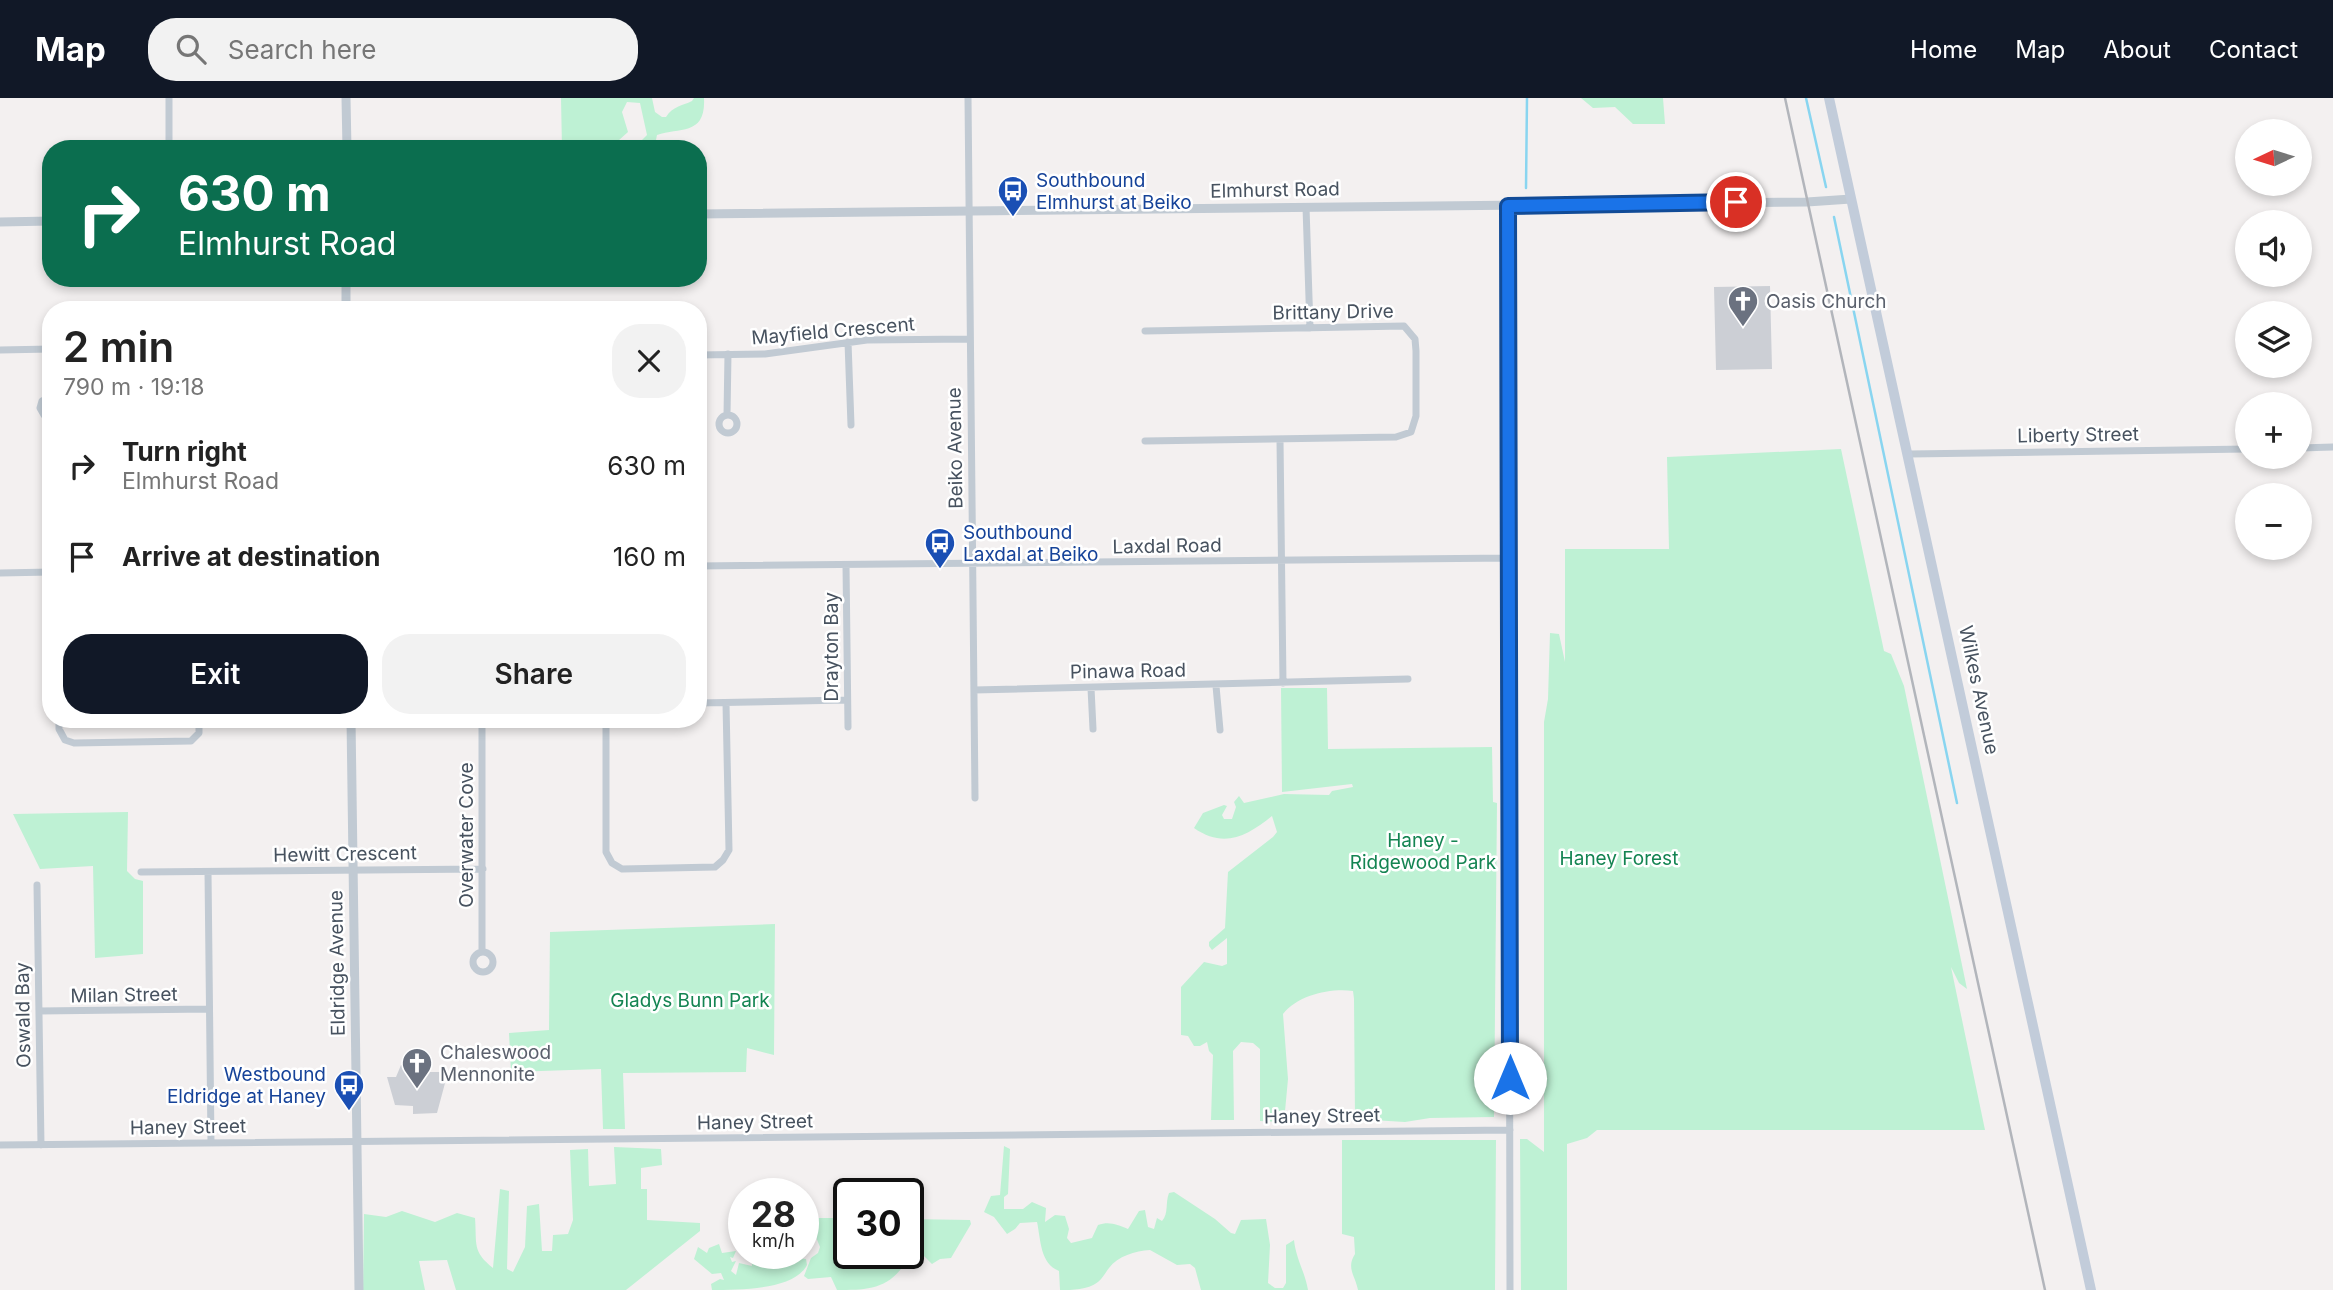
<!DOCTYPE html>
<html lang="en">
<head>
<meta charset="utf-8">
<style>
  :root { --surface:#fff; --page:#f2f2f2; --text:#222; --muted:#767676; --accent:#111827 }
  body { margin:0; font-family:Inter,sans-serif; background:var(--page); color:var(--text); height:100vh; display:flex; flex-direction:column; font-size:26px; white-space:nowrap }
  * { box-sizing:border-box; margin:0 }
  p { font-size:23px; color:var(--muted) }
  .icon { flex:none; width:38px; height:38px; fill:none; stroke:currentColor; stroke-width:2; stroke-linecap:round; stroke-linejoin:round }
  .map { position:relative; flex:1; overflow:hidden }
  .sheet { position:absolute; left:42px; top:203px; width:665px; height:427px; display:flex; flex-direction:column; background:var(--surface); border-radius:28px; box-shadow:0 4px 10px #0003 }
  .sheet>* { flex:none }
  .hud { position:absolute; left:42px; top:42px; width:665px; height:147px; border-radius:28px; box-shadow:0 4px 10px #0003; background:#0b6e4f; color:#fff; overflow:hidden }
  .needle { width:46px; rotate:266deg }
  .tools { position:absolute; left:2235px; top:21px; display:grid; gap:14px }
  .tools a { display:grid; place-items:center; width:77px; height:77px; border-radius:50%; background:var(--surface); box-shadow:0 4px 10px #0003; font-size:35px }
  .speed { position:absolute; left:728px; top:1080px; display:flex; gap:14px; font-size:35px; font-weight:700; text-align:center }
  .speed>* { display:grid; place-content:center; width:91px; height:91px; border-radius:50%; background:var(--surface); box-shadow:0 4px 10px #0003; line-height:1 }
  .speed small { font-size:18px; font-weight:400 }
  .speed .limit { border:4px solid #111; border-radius:10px; background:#fff; color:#111 }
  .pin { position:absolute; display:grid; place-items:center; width:60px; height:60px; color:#fff; margin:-30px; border:4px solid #fff; border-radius:50%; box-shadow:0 2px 7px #0007 }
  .me { position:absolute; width:77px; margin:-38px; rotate:0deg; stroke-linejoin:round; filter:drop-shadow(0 0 5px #0008) }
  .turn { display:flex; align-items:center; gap:24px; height:147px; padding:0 21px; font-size:32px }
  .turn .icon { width:91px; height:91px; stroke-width:2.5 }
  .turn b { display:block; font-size:49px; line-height:60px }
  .round { display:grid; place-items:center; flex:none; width:74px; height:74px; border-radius:28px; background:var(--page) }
  .headline { display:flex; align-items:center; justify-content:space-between; height:119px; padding:0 21px }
  h1 { font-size:42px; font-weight:600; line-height:52px }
  .cta { display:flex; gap:14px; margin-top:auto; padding:14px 21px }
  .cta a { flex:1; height:80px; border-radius:28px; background:var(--accent); color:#fff; font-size:28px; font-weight:600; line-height:80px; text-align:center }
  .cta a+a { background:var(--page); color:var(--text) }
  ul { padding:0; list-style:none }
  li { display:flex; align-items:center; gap:21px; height:91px; padding:0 21px }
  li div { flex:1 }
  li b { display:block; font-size:26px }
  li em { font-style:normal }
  header { display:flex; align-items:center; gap:42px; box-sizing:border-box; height:98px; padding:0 35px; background:var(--accent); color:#fff }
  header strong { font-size:33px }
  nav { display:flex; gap:38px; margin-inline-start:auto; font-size:24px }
  .search { width:490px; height:63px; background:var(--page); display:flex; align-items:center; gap:18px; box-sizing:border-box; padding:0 24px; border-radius:28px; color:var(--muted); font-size:26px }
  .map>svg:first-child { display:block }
  .green { fill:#bef1d4 }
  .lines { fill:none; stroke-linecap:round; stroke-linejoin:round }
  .stream { stroke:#89d5f0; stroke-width:2.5 }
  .building { fill:#cccfd5 }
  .minor { stroke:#c1cad3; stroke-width:7 }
  .tertiary { stroke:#c1cad3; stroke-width:9 }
  .secondary { stroke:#c2ccda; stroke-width:10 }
  .rail { stroke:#b2b5bb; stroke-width:2.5 }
  .route-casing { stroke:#114b97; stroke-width:18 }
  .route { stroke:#1a73e8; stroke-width:12 }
  .labels { text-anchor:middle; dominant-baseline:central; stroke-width:5; stroke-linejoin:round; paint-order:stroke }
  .transit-label { font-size:19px; fill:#164399; stroke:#fff; text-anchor:start }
  .street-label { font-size:19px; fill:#47525f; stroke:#fff }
  .worship-label { font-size:19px; fill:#5b616d; stroke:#fff; text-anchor:start }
  .park-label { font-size:19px; fill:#148452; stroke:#fff }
</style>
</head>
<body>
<header>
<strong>Map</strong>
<div class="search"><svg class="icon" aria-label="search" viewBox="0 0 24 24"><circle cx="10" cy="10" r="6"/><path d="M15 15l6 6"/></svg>Search here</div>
<nav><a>Home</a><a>Map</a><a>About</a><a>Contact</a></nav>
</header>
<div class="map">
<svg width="2333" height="1192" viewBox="0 0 2333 1192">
  <rect width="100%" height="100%" fill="#f3f0f0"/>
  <path class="green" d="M561 0H652L655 14 662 19H666C673 8 682 8 692 3L694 0H704C706 38 680 29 657 37L655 47 648 50 639 45 647 37 640 5 627 4 622 14 628 34 609 51H562Z
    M1581 0H1663L1665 26H1633L1615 9 1593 10Z
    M1841 351 1884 553 1891 556 1904 588 1967 891 1959 885 1951 869 1985 1032H1597L1587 1040 1567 1046V1192H1521L1520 1041H1527L1544 1054V624L1548 601 1550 535 1559 536 1565 564V451H1669L1667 359Z
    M1281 590H1327L1328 651 1492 649 1493 704 1497 705 1494 1019 1430 1020 1405 1024 1355 1021 1354 901 1353 893C1330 890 1298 897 1283 916L1288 981 1284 1024 1260 1023V951L1253 945 1241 944 1233 953 1234 1022H1211L1213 957 1209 953 1207 944 1200 948H1194L1188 938 1181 937V889L1204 864 1222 868 1227 866V840L1212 852 1209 848V844L1225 830 1228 774 1273 739 1277 734 1272 718C1247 738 1224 751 1194 730L1203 715 1224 707 1227 708 1222 717 1224 721H1232L1236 709 1234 704 1239 698 1244 705 1284 696 1329 697 1332 693 1353 689 1352 686 1282 694Z
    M128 714 127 773 135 781 143 783V856L95 860 93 768 40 771 13 716Z
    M775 826 774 957 747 950 746 974 623 975 625 1031H603L601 971 511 974 509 935 549 932 550 834Z
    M1342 1042H1496L1495 1192H1358C1355 1177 1346 1170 1355 1156L1354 1139 1342 1136Z
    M1004 1048 1010 1051 1008 1096 1004 1099V1111H1023L1032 1104 1046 1110 1045 1124 1055 1117 1065 1118 1069 1131 1067 1140 1071 1145 1092 1140 1098 1127C1110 1123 1117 1127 1128 1131L1139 1113 1145 1112 1148 1129 1154 1131 1157 1120 1162 1123C1169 1115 1165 1105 1169 1095L1174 1094 1215 1121 1231 1135 1235 1136 1241 1122 1266 1121 1270 1147 1268 1185 1275 1190H1283L1286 1185V1147L1294 1142C1296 1161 1305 1174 1308 1192H1201L1195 1170 1190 1166 1177 1167 1150 1152C1135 1153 1118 1158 1109 1170 1105 1175 1103 1180 1098 1184 1087 1192 1073 1192 1060 1192L1059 1173C1040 1165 1041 1143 1037 1124L1020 1125 1015 1131 1007 1136 994 1119 984 1114 991 1098 1000 1097Z
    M614 1049 661 1051 662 1067 641 1070V1091H647V1122L700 1125V1133L626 1192H456L447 1162 419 1163 425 1192H363L364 1116 386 1119 402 1113 435 1124 457 1115 475 1120C477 1147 472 1153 493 1170L500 1091 509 1093 507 1171 513 1174 525 1149 527 1108 539 1106 542 1153H552L553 1137 568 1136 573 1122 570 1052 588 1051 589 1088 616 1086Z
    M803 1120H849V1155H908V1121L970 1122 971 1126 951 1160 940 1161 932 1166 922 1156 911 1161 902 1156 898 1164 903 1168C887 1192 864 1192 837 1192L831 1179 808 1181 804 1178 811 1160 818 1155 820 1149 816 1139 803 1138Z
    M719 1146 722 1155 736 1153 733 1160 730 1159 732 1164 736 1163 731 1173 736 1177 739 1165 752 1168 751 1159 755 1155H797V1160L806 1161 807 1167C794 1192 740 1192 712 1192L711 1186 720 1181 724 1182 721 1175 712 1176 694 1161 698 1149 707 1155 709 1150Z"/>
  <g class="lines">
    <path class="stream" d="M1806 0 1826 89
      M1526 90 1527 0
      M1834 119 1957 705"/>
  </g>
  <path class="building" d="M1770 188 1772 271 1716 272 1714 189Z
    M401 967H418L424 974H448L437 1015 413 1016V1008L395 1007 387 979H396Z"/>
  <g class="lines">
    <path class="minor" d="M169 0V51
      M968 0 975 700
      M1508 108 1510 1192
      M1306 109 1310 230
      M1145 233 1404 228 1415 241 1416 253V318L1411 334 1396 339 1145 343
      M848 244 851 327
      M0 252 51 251
      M698 257 765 256 867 242 969 241
      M51 299 42 303 40 310 44 317 51 320
      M51 299V281
      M727 317 728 256
      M719 326a9 9 0 1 1 18 0a9 9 0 1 1-18 0Z
      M1280 342 1283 585
      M2300 350 2333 349
      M1910 356 2247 351
      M846 467 848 629
      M698 468 1511 460
      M0 475 51 474
      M1216 588 1220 632
      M1091 590 1093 631
      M974 592 1408 581
      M698 605 846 602
      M59 621V631L65 642 74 645 191 643 199 635V621
      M482 621V854
      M606 621V754L612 765 622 771 715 769 723 762 729 752 726 605
      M141 774 483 771
      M208 774 211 1045
      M37 787 41 1047
      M473 864a10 10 0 1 1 20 0a10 10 0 1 1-20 0Z
      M39 913 209 911
      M0 1047 1510 1032"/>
    <path class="tertiary" d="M346 0 347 51
      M698 116 1807 104 1851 101
      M0 124 51 123
      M346 180V212
      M351 621 359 1192"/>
    <path class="secondary" d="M1829 0 2091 1192"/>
    <path class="rail" d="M1785 0 2045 1192"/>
  </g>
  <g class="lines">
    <g class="route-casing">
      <path id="route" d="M1510 980 1508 108 1736 104"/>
    </g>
    <use href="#route" class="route"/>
  </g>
  <defs>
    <g id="bus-pin" transform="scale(1.575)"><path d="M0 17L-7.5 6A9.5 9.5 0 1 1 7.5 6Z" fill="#1a4fb4" stroke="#fff"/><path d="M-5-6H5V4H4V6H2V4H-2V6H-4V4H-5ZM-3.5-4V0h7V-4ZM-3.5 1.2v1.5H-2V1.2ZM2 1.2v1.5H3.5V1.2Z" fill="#fff"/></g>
    <g id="church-pin" transform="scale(1.575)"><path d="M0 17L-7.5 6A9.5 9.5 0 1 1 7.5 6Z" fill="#6b7280" stroke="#fff"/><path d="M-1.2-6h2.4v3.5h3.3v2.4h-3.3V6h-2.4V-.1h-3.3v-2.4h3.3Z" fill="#fff"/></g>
  </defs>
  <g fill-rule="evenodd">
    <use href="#bus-pin" x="1013" y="93"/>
    <use href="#church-pin" x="1743" y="203"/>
    <use href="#bus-pin" x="940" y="445"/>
    <use href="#church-pin" x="417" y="965"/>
    <use href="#bus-pin" x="349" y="987"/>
  </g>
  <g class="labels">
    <g class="transit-label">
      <text x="1036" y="82">Southbound<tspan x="1036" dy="22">Elmhurst at Beiko</tspan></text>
      <text x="963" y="434">Southbound<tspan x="963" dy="22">Laxdal at Beiko</tspan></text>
      <text x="326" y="976" text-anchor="end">Westbound<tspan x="326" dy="22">Eldridge at Haney</tspan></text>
    </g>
    <g class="street-label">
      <text transform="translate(1275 92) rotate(-1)">Elmhurst Road</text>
      <text transform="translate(1333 214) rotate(-1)">Brittany Drive</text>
      <text transform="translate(833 233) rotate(-5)">Mayfield Crescent</text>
      <text transform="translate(2078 337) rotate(-1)">Liberty Street</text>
      <text transform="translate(955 350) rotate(-91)">Beiko Avenue</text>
      <text transform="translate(1167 448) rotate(-1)">Laxdal Road</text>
      <text transform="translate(831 549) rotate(-90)">Drayton Bay</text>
      <text transform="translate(1128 573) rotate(-1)">Pinawa Road</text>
      <text transform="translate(1979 592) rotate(78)">Wilkes Avenue</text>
      <text transform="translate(466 737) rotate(-90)">Overwater Cove</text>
      <text transform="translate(345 756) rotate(-1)">Hewitt Crescent</text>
      <text transform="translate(337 865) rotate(-91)">Eldridge Avenue</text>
      <text transform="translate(124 897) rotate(-1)">Milan Street</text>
      <text transform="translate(23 917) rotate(-91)">Oswald Bay</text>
      <text transform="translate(1322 1018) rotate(-1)">Haney Street</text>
      <text transform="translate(755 1024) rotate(-1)">Haney Street</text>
      <text transform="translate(188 1029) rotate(-1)">Haney Street</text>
    </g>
    <g class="worship-label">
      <text x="1766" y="203">Oasis Church</text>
      <text x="440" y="954">Chaleswood<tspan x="440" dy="22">Mennonite</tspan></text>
    </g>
    <g class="park-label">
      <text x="1423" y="742">Haney -<tspan x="1423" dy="22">Ridgewood Park</tspan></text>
      <text x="1619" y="760">Haney Forest</text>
      <text x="690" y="902">Gladys Bunn Park</text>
    </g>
  </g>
</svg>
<div class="tools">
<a><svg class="needle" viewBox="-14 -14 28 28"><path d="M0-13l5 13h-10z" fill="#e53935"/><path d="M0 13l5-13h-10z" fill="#767676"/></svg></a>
<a><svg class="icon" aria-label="sound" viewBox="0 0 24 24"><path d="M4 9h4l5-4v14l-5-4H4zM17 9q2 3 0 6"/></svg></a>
<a><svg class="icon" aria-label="layers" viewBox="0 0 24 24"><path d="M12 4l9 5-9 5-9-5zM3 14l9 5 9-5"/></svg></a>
<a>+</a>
<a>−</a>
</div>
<div class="speed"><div>28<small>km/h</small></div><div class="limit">30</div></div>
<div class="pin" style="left:1736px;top:104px;background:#d93025"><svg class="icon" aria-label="arrive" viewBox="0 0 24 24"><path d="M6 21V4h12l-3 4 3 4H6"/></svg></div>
<svg class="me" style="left:1510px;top:980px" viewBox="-20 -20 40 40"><circle r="19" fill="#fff"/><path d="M0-13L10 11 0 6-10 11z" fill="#1a73e8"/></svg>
<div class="hud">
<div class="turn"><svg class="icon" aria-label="right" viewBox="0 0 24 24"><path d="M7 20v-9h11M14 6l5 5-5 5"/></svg><div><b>630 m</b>Elmhurst Road</div></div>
</div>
<section class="sheet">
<div class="headline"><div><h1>2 min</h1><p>790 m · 19:18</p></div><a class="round"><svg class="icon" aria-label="close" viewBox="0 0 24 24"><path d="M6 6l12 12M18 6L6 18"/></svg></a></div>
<ul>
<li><svg class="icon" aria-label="right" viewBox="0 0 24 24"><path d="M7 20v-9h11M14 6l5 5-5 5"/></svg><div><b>Turn right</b><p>Elmhurst Road</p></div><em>630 m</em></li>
<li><svg class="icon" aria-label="arrive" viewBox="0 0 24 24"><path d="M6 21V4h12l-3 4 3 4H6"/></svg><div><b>Arrive at destination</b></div><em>160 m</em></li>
</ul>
<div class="cta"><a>Exit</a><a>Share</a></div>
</section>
</div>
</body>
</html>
